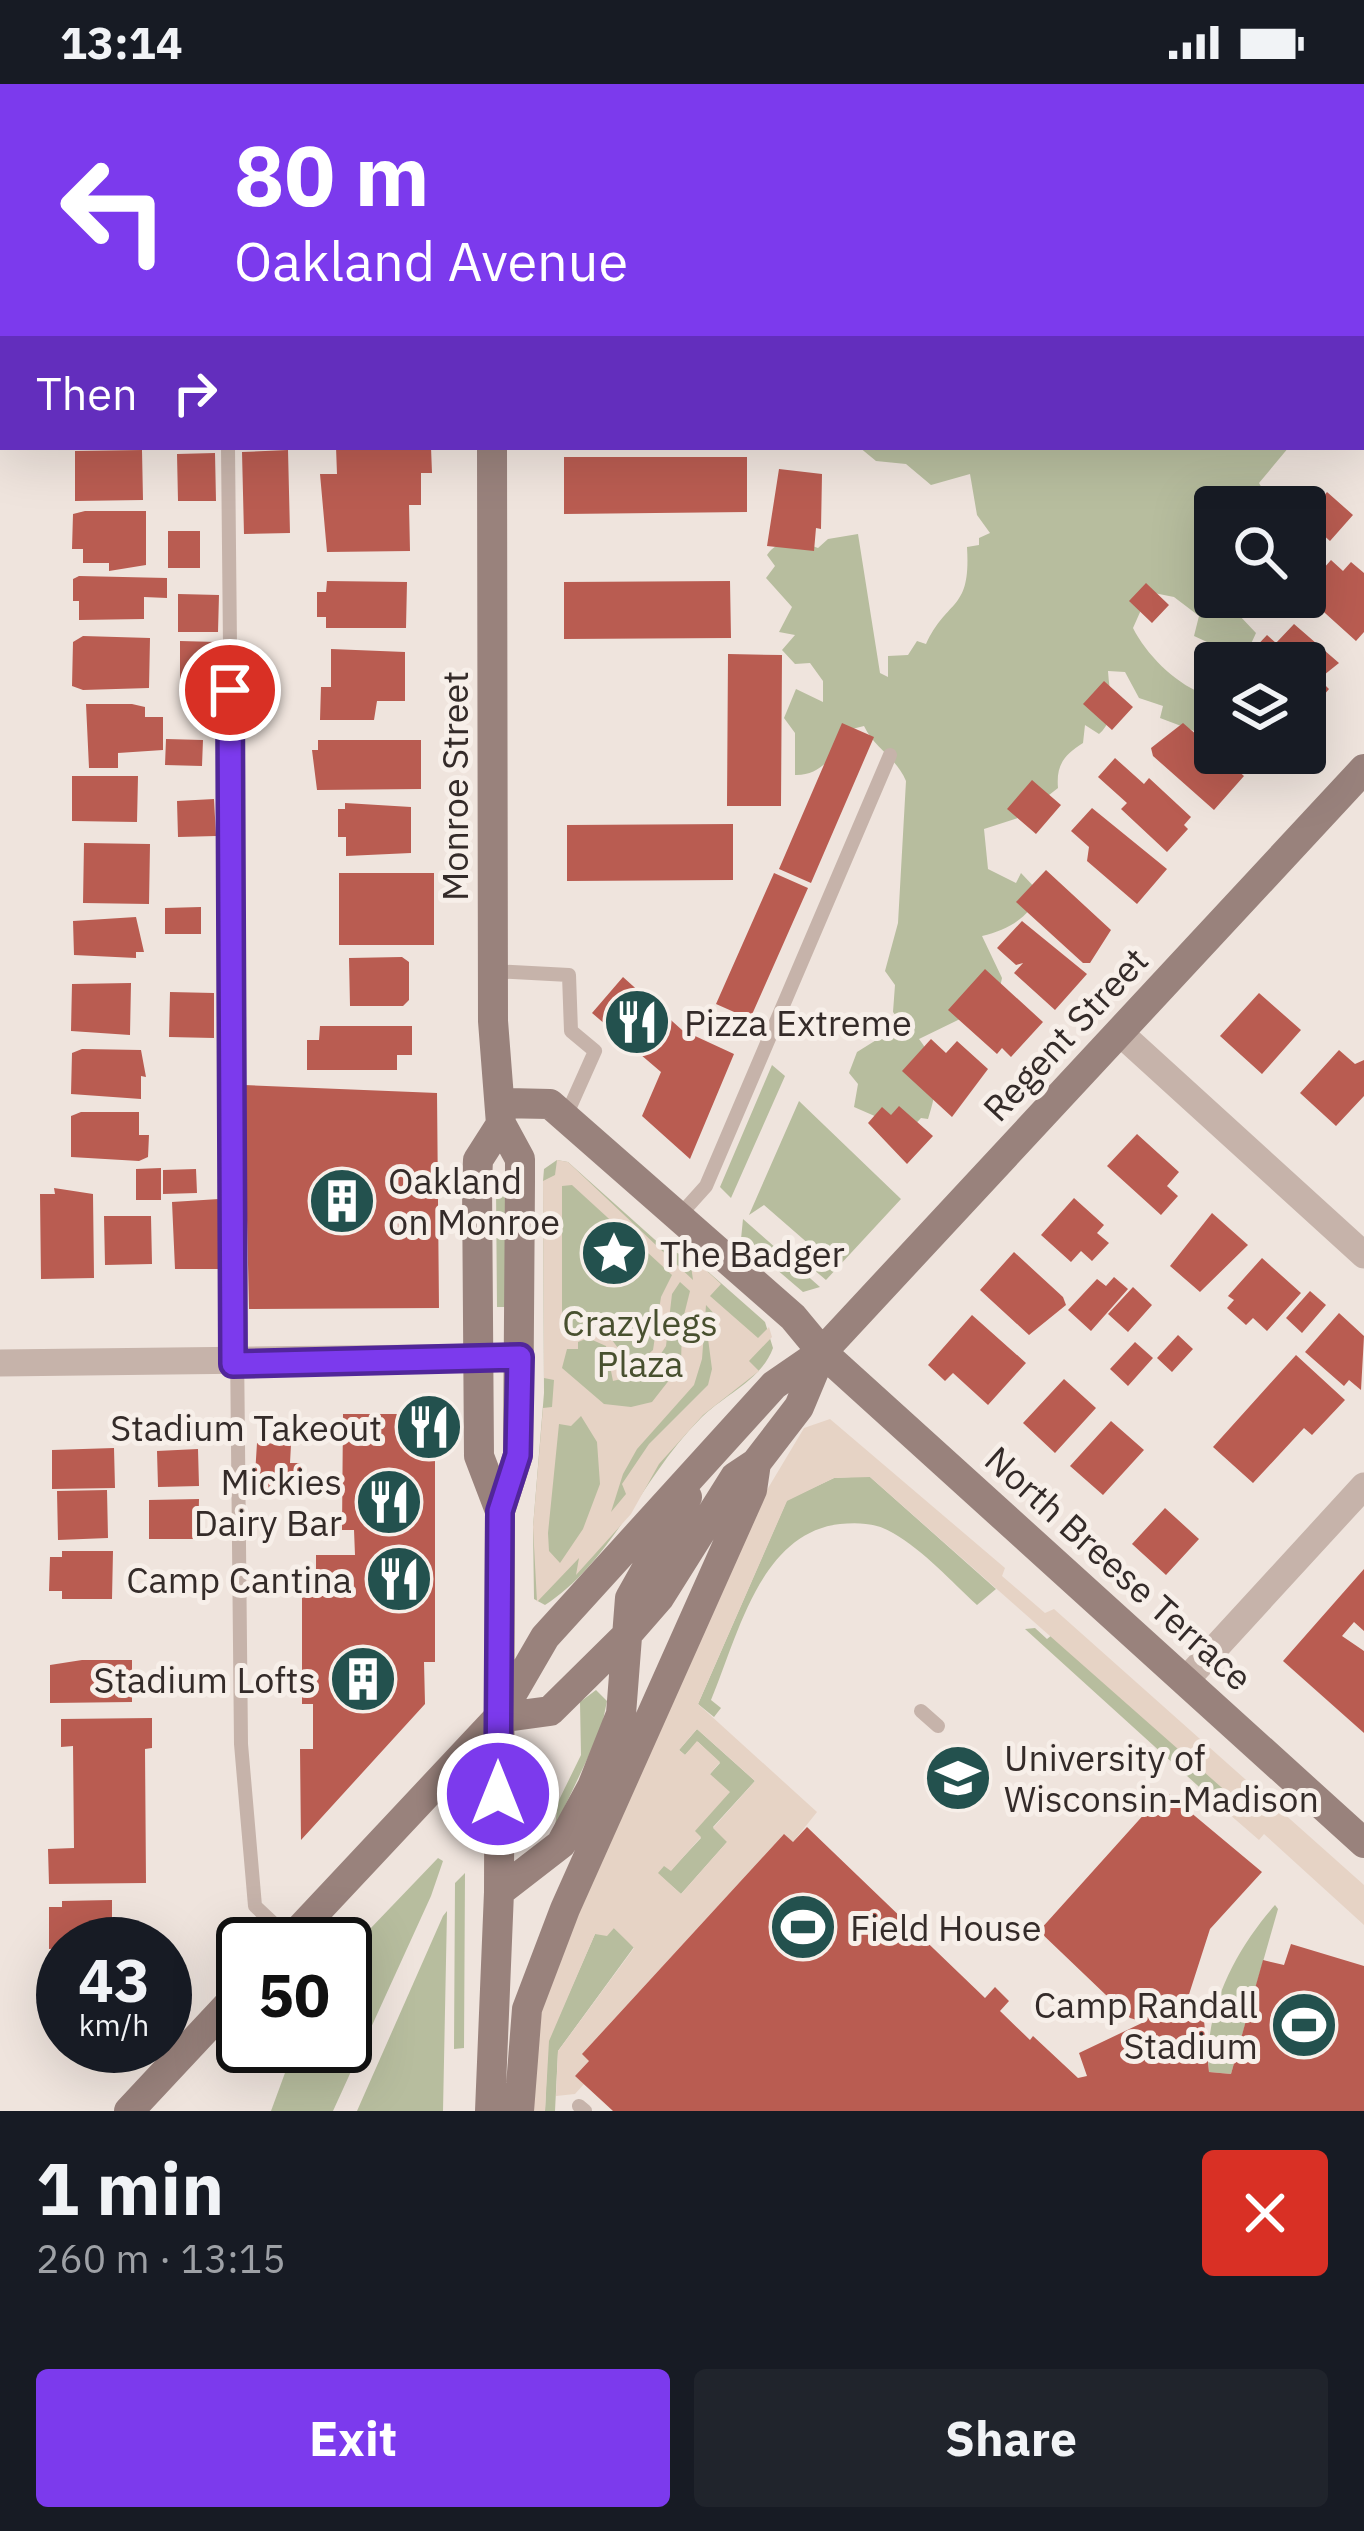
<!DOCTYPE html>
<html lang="en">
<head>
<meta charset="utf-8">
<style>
  :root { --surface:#171b24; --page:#20242c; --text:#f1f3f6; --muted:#9ea1a6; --accent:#7c3aed }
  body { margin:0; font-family:"IBM Plex Sans",sans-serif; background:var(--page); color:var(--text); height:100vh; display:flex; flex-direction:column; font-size:45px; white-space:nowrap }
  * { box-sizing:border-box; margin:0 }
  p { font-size:39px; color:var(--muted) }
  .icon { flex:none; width:66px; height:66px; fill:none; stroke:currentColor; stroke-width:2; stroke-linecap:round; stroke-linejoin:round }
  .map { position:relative; height:2027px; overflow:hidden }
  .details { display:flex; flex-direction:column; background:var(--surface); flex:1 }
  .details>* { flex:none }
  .guide { position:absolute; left:0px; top:0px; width:1365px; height:366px; box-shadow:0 12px 48px #0002; background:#7c3aed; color:#fff; overflow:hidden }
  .controls { position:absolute; left:1194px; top:402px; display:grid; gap:24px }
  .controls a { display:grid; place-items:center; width:132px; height:132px; border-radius:12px; background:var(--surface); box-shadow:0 12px 48px #0002; font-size:60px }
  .speed { position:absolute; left:36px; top:1833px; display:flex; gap:24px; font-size:60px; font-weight:700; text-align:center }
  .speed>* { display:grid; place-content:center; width:156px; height:156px; border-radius:50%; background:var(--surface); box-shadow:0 12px 48px #0002; line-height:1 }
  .speed small { font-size:30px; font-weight:400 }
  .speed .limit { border:6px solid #111; border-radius:18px; background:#fff; color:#111 }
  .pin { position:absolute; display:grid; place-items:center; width:102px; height:102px; color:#fff; margin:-51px; border:6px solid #fff; border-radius:50%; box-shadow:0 3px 12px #0007 }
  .me { position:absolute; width:132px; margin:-66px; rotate:0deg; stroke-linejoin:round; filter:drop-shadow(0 0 9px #0008) }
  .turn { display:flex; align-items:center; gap:42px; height:252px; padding:0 36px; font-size:54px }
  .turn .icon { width:156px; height:156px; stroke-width:2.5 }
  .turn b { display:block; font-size:84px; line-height:102px }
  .then { display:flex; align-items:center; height:114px; padding:0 36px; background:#0003; gap:24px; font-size:45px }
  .round { display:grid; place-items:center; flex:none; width:126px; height:126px; border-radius:12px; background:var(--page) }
  .head { display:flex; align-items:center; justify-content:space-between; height:204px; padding:0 36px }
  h1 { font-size:72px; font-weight:700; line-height:90px }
  .button { display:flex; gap:24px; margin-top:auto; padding:24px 36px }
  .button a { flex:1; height:138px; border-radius:12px; background:var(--accent); color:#fff; font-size:48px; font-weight:700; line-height:138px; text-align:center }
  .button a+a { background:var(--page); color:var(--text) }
  .status { display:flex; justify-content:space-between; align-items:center; height:84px; padding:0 60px; background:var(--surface); direction:ltr }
  .status svg { height:33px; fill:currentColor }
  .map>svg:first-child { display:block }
  .green { fill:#b7bd9e }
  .plaza { fill:#e6d3c5; fill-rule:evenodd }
  .building { fill:#b95c51 }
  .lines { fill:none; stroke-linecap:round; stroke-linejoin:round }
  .lane { stroke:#c6b3aa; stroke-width:14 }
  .street { stroke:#c6b3aa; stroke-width:27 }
  .secondary { stroke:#99827c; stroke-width:30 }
  .route-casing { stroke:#51269a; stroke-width:30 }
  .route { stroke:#7c3aed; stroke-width:21 }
  .labels { text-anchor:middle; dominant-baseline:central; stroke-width:10; stroke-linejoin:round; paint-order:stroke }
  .street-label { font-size:36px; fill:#342b29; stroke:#f7efe9 }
  .poi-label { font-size:36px; fill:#342b29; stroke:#f7efe9; text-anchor:start }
  .park-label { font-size:36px; fill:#48502f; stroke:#f7efe9 }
</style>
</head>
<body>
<div class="status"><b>13:14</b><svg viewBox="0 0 49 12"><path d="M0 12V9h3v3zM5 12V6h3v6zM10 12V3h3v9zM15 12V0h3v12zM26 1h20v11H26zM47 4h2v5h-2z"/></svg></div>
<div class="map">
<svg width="1364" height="2027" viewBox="0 0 1364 2027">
  <rect width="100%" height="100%" fill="#efe4dd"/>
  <path class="green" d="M859 363H1289L1259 399 1273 423H1215V513H1222L1256 549 1244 575 1194 552 1199 532 1174 513 1149 508 1133 544C1146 570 1174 598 1201 609L1206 632 1215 640V661L1197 648 1160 634 1163 622 1139 614 1125 588 1108 587C1109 609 1118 634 1099 650L1085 641 1083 659C1064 671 1056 681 1058 704L1021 733 984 745 988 785 1016 799 1021 789 1040 809C1028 834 1009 846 982 852L1002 894 997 917 919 955C941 984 938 1003 928 1035L921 1034 909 1047 854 1023 858 1000 849 989 857 968 902 940 893 928 895 901 885 887 898 839 906 697C896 673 875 665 864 642L844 647C837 670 821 692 795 691V649L784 634 796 605 823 618V597L810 579 795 580 782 566 795 551 779 548 792 523 766 494 775 482 767 471C777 454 802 457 818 464L828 455 858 450 880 589 888 593V572L908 571 917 557 926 560C948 513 971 528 967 463L979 461V454L990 449 977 431 970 390 931 401 906 380 876 377Z
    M772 981 785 992 731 1114 720 1103Z
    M799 1017 901 1115 826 1196 800 1174 810 1161 764 1121 749 1131Z
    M557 1076 568 1078 663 1163 696 1177 765 1238 773 1264C761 1297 723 1311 700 1335 644 1390 612 1478 545 1521L534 1515 533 1443 544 1309 543 1097 544 1085Z
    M505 1103 506 1223H497L496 1104Z
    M743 1135 820 1203 803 1208 741 1155Z
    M869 1392 996 1505 977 1521C951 1497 924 1467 893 1449 877 1439 858 1438 840 1440 760 1449 738 1552 711 1616L721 1624 714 1633 698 1620 787 1416 834 1394Z
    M1035 1544 1047 1555 1052 1551 1239 1718 1229 1730 1025 1545Z
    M596 1606 607 1617 601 1646 555 1743 558 1718 581 1671 580 1618Z
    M697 1645 755 1697 713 1743 728 1757 681 1810 657 1789 664 1781 671 1786 701 1754 694 1747 710 1690 720 1679 698 1658 685 1671 679 1666Z
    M438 1774 443 1777 431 1812 333 2027H271L289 1978 261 1967 265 1962H345V1871Z
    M465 1789 464 1964 454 1965 455 1799Z
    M1275 1821 1278 1825 1231 1990 1209 1988C1203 1927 1236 1865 1275 1821Z
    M447 1827 443 2027H357L443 1832Z
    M613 1843 634 1863 558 1967 555 2027H545L548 1957 595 1850Z"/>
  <path class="plaza" d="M557 1076 568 1078 693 1196 690 1174 696 1177 721 1200 710 1212 758 1254 769 1243 772 1253 749 1277 759 1287 703 1331 659 1380 631 1430 576 1491 579 1474 537 1518 533 1443 543 1324 552 1323 554 1296 544 1294 543 1097 555 1091ZM572 1101 642 1165 629 1180 647 1168 672 1191 661 1213 653 1266 634 1283 621 1285 618 1264 606 1248H562V1102ZM680 1198 690 1207 682 1239 681 1281 652 1318 631 1323 604 1320 562 1284 567 1265H578V1258L588 1254 606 1262 613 1297 649 1288 666 1262 672 1210ZM706 1221 719 1235 707 1247 712 1285 708 1301 649 1360 622 1400 626 1410 611 1428 623 1390 637 1365 694 1301 702 1275ZM581 1332 597 1358 600 1400 583 1445 560 1479 549 1467 548 1449 559 1340 571 1342Z
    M830 1335 1005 1484 1002 1492 1045 1529 1054 1525 1364 1801V1841L1264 1750 1259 1756 1229 1730 1238 1718 870 1393 834 1394 787 1417 698 1620 817 1728 793 1758 783 1751 583 1969 589 1977 575 1992 584 2000 575 2010 556 2012 558 1967 634 1864 614 1844 607 1852 595 1850 549 1957 545 2027H527L535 1933 734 1461 804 1344ZM697 1645 755 1697 713 1744 727 1758 681 1810 658 1789 664 1782 671 1787 701 1753 695 1747 730 1708 710 1690 720 1678 697 1657 685 1671 679 1666Z"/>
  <path class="building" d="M336 363H431L432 389H421V421H409L410 467 327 468 320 390H337Z
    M142 366 143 416 75 417V367Z
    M288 366 290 449 244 450 242 368Z
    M215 369 216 417H178L177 370Z
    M564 373H747V428L564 430Z
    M779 385 822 390 821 445 816 444 814 467 767 462Z
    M1327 408 1353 431 1330 457 1305 435Z
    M85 427H146V481L109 487V479H83V465H72L73 430Z
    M168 447H200V484H168Z
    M1331 476 1343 487 1351 478 1364 489V548L1356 557 1315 520 1321 513 1308 502Z
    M79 492 167 494V514L144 513V535L79 536V517H73V495Z
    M327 497 407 498 406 544H326V533H317V508H326Z
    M730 497 731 554 564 555V498Z
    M1146 499 1169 521 1152 539 1129 517Z
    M178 510 219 511 218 548H178Z
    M1233 513H1274L1255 534Z
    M1294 540 1339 579 1319 595 1329 605 1312 625 1305 618V579H1261L1250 569 1267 551 1276 559Z
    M83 552 150 554 149 604 83 606 72 602 73 558Z
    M180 557 217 558V596L180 595Z
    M331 565 405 568V617H377L374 636H320L321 603H331Z
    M728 570 782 571 781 722H727Z
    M1104 597 1133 623 1112 646 1083 620Z
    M1215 598V635L1197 619Z
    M86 620H132L145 623V633H163V666L118 669V684H89Z
    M842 639 874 653 811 799 779 785Z
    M1183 639 1244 692 1214 726 1153 672 1151 664Z
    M166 655 203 656 202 682 165 681Z
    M318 656H421V705L317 706 312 666H318Z
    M1115 674 1144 700 1149 694 1191 733 1184 741 1188 745 1167 768 1121 725 1127 719 1098 693Z
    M72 692H138L137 738 72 737Z
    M1032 696 1061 721 1036 750 1007 725Z
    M214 715 216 752 178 753 177 717Z
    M345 719 411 723V769L346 772V753H338V725H345Z
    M1092 724 1167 785 1137 820 1087 777 1089 763 1071 747Z
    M733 740V796L567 797V741Z
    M84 759 150 760 149 820 83 819Z
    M1046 786 1111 846 1090 879H1083L1016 818Z
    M339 789H434V861H339Z
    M774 789 808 804 750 935 716 920Z
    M201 823V850H165V824Z
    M136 833 144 868H136V874L74 871 73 837Z
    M1022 837 1087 890 1055 926 1014 889 1023 879 1016 881 997 864Z
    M402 873 409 878V916L403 922H350L349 874Z
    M985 885 1043 938 1011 973 1002 964 997 970 948 926Z
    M623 893 682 946 734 970 690 1075 642 1032 661 988 592 929Z
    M131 899 130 951 71 947 72 900Z
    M170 908 214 909V954L169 953Z
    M1259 909 1301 946 1262 990 1220 952Z
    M320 942H412V971H397V986H307V956H319Z
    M931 955 946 969 957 957 988 985 952 1033 902 987Z
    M82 965 141 966 146 993 141 992V1015L71 1010 72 969Z
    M1339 966 1355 980 1364 976V1012L1336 1042 1300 1009Z
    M244 1001 437 1009 439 1224 249 1225Z
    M899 1022 933 1052 907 1080 868 1039 882 1023 891 1031Z
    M81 1028H139V1051H149L148 1073 139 1077 71 1073V1032Z
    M1137 1050 1179 1088 1167 1102 1178 1112 1161 1131 1107 1082Z
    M161 1084V1116H136V1085Z
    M196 1085 197 1109 163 1110V1086Z
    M54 1104 93 1110 94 1194 41 1195 40 1110H55Z
    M1074 1114 1104 1141 1097 1149 1109 1159 1092 1177 1081 1167 1071 1178 1041 1151Z
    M219 1115 218 1185H175L172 1118Z
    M1212 1129 1248 1161 1200 1208 1170 1182Z
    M104 1132H151L152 1180 105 1181Z
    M1014 1168 1063 1213 1066 1221 1029 1251 980 1206Z
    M1262 1174 1301 1209 1267 1247 1253 1234 1246 1241 1227 1224 1234 1216 1228 1212Z
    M1114 1193 1128 1205 1091 1247 1068 1226 1097 1195 1106 1202Z
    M1133 1203 1152 1221 1128 1248 1108 1230Z
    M1310 1207 1326 1221 1302 1249 1286 1234Z
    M1339 1229 1364 1252 1361 1306 1349 1296 1344 1302 1305 1268Z
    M972 1231 1026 1279 988 1321 953 1289 945 1297 928 1281Z
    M1178 1251 1193 1265 1172 1288 1157 1274Z
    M1135 1258 1153 1274 1128 1302 1110 1285Z
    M1296 1271 1345 1316 1312 1351 1304 1344 1253 1399 1213 1363Z
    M1064 1295 1096 1324 1055 1369 1023 1339Z
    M343 1330H435V1578H424L425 1620 301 1756 300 1665H313V1620H302V1491H316V1471H355L354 1446H342Z
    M1111 1337 1144 1366 1103 1411 1070 1382Z
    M257 1359 291 1360 290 1379H301L299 1409 254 1407Z
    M114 1364 115 1404 52 1405V1366Z
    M198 1365 199 1402 158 1403 157 1367Z
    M107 1406 108 1454 58 1456 57 1407Z
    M199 1415 198 1455H149V1416Z
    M1165 1424 1199 1455 1166 1491 1132 1460Z
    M62 1467H113L112 1515H62V1507H49L50 1473H62Z
    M1364 1485V1547L1354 1538 1342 1552 1364 1567V1649L1283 1577Z
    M82 1576H132V1618L50 1619V1581Z
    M152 1634V1664L145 1665 146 1799 49 1800 48 1765 74 1764 73 1662 61 1663V1635Z
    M1165 1707 1262 1788 1210 1845 1183 1929 1203 1926 1209 1988 1231 1990 1263 1876 1284 1881 1291 1860 1364 1882V2027H613L575 1992 589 1977 582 1970 784 1750 793 1758 807 1743 985 1914 995 1903 1009 1917 1000 1927 1030 1956 1033 1952 1078 1994 1087 1992 1079 1969 1144 1938 1130 1934 1039 1847Z
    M112 1816V1860L49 1865V1823H62V1817Z
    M51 1888H63V1925H51Z"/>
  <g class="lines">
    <path class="lane" d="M228 3V0
      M228 363 241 1660 255 1822 289 1854
      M493 887 569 891 571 947 595 967 566 1032
      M679 1132 706 1102 890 671
      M921 1627 938 1642
      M579 2022 585 2027"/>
    <path class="street" d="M1279 0 1282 3
      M875 3 878 0
      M1362 73 1364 75
      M0 304H3
      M1119 948 1364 1171
      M0 1279 520 1273
      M1185 1597 1364 1402"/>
    <path class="secondary" d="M492 0V3
      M502 1019 550 1020 793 1233 822 1268 1364 1759
      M500 1427 479 1372 477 1097 478 1076 501 1040
      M498 1634 550 1627 625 1553 659 1514 735 1393 756 1379 799 1323 822 1268
      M499 1808 561 1760 592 1703 621 1630 630 1514 687 1413
      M286 1860 498 1634 545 1553 774 1301 822 1268 1364 685
      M129 2027 243 1905
      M490 2027 499 1808 500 1427 518 1371 520 1097V1075L501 1040 493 937 492 363
      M519 2027 527 1925 565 1825 752 1406 756 1379"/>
  </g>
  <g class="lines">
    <g class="route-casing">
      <path id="route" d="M230 606 233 1280 520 1273 518 1371 500 1427 498 1710"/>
    </g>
    <use href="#route" class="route"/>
  </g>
  <defs>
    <g id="restaurant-disc" transform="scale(3.45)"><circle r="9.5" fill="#23514e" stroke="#f7efe9"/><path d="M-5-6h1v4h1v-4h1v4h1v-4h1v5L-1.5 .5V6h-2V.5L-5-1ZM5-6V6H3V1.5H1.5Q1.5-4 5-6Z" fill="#fff"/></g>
    <g id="building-disc" transform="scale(3.45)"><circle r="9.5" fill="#23514e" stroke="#f7efe9"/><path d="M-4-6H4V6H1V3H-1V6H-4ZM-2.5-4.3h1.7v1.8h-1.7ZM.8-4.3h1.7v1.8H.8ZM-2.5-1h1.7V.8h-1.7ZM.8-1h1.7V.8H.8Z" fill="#fff"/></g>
    <g id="sight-disc" transform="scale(3.45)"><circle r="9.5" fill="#23514e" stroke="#f7efe9"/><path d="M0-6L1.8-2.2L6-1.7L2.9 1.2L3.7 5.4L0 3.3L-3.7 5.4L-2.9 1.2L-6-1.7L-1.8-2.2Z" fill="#fff"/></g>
    <g id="university-disc" transform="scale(3.45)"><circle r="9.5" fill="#23514e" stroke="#f7efe9"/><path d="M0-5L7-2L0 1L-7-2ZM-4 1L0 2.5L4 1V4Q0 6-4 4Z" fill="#fff"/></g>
    <g id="stadium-disc" transform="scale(3.45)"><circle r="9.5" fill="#23514e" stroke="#f7efe9"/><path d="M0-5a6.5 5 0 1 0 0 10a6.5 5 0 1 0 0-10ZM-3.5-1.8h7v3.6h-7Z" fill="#fff"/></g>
  </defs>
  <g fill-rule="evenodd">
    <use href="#restaurant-disc" x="637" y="938"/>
    <use href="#building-disc" x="342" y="1117"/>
    <use href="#sight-disc" x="614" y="1169"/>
    <use href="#restaurant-disc" x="429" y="1343"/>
    <use href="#restaurant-disc" x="389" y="1418"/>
    <use href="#restaurant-disc" x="399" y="1495"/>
    <use href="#building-disc" x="363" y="1595"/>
    <use href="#university-disc" x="958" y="1694"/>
    <use href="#stadium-disc" x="803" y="1843"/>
    <use href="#stadium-disc" x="1304" y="1941"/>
  </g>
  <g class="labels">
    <g class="street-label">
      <text transform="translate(454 702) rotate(-90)">Monroe Street</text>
      <text transform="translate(1065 950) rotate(-47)">Regent Street</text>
      <text transform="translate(1119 1484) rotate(42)">North Breese Terrace</text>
    </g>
    <g class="poi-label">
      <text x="684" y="938">Pizza Extreme</text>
      <text x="388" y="1096">Oakland<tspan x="388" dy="41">on Monroe</tspan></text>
      <text x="660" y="1169">The Badger</text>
      <text x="382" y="1343" text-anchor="end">Stadium Takeout</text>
      <text x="342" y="1397" text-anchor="end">Mickies<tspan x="342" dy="41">Dairy Bar</tspan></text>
      <text x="352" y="1495" text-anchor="end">Camp Cantina</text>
      <text x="316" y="1595" text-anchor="end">Stadium Lofts</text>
      <text x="1004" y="1673">University of<tspan x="1004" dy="41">Wisconsin-Madison</tspan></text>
      <text x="850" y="1843">Field House</text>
      <text x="1258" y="1920" text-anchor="end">Camp Randall<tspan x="1258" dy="41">Stadium</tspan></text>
    </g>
    <g class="park-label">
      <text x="640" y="1238">Crazylegs<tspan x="640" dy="41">Plaza</tspan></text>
    </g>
  </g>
</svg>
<div class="controls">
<a><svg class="icon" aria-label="search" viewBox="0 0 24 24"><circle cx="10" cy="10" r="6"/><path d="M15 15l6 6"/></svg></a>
<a><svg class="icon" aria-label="layers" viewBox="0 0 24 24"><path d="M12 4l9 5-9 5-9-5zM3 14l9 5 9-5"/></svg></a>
</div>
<div class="speed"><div>43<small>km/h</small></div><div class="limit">50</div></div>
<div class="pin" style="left:230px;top:606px;background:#d93025"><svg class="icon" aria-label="arrive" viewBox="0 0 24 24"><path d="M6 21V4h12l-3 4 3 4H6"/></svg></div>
<svg class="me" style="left:498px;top:1710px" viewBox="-20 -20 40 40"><circle r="17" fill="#7c3aed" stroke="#fff" stroke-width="3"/><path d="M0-11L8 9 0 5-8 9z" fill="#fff"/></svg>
<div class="guide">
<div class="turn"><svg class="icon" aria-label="left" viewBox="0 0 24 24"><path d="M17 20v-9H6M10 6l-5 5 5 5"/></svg><div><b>80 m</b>Oakland Avenue</div></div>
<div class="then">Then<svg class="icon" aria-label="right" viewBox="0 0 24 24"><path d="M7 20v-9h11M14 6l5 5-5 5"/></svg></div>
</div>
</div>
<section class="details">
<div class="head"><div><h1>1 min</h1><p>260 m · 13:15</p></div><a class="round" style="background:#d93025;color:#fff"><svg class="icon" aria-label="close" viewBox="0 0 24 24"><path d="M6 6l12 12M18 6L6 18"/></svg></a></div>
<div class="button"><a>Exit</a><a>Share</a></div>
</section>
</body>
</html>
